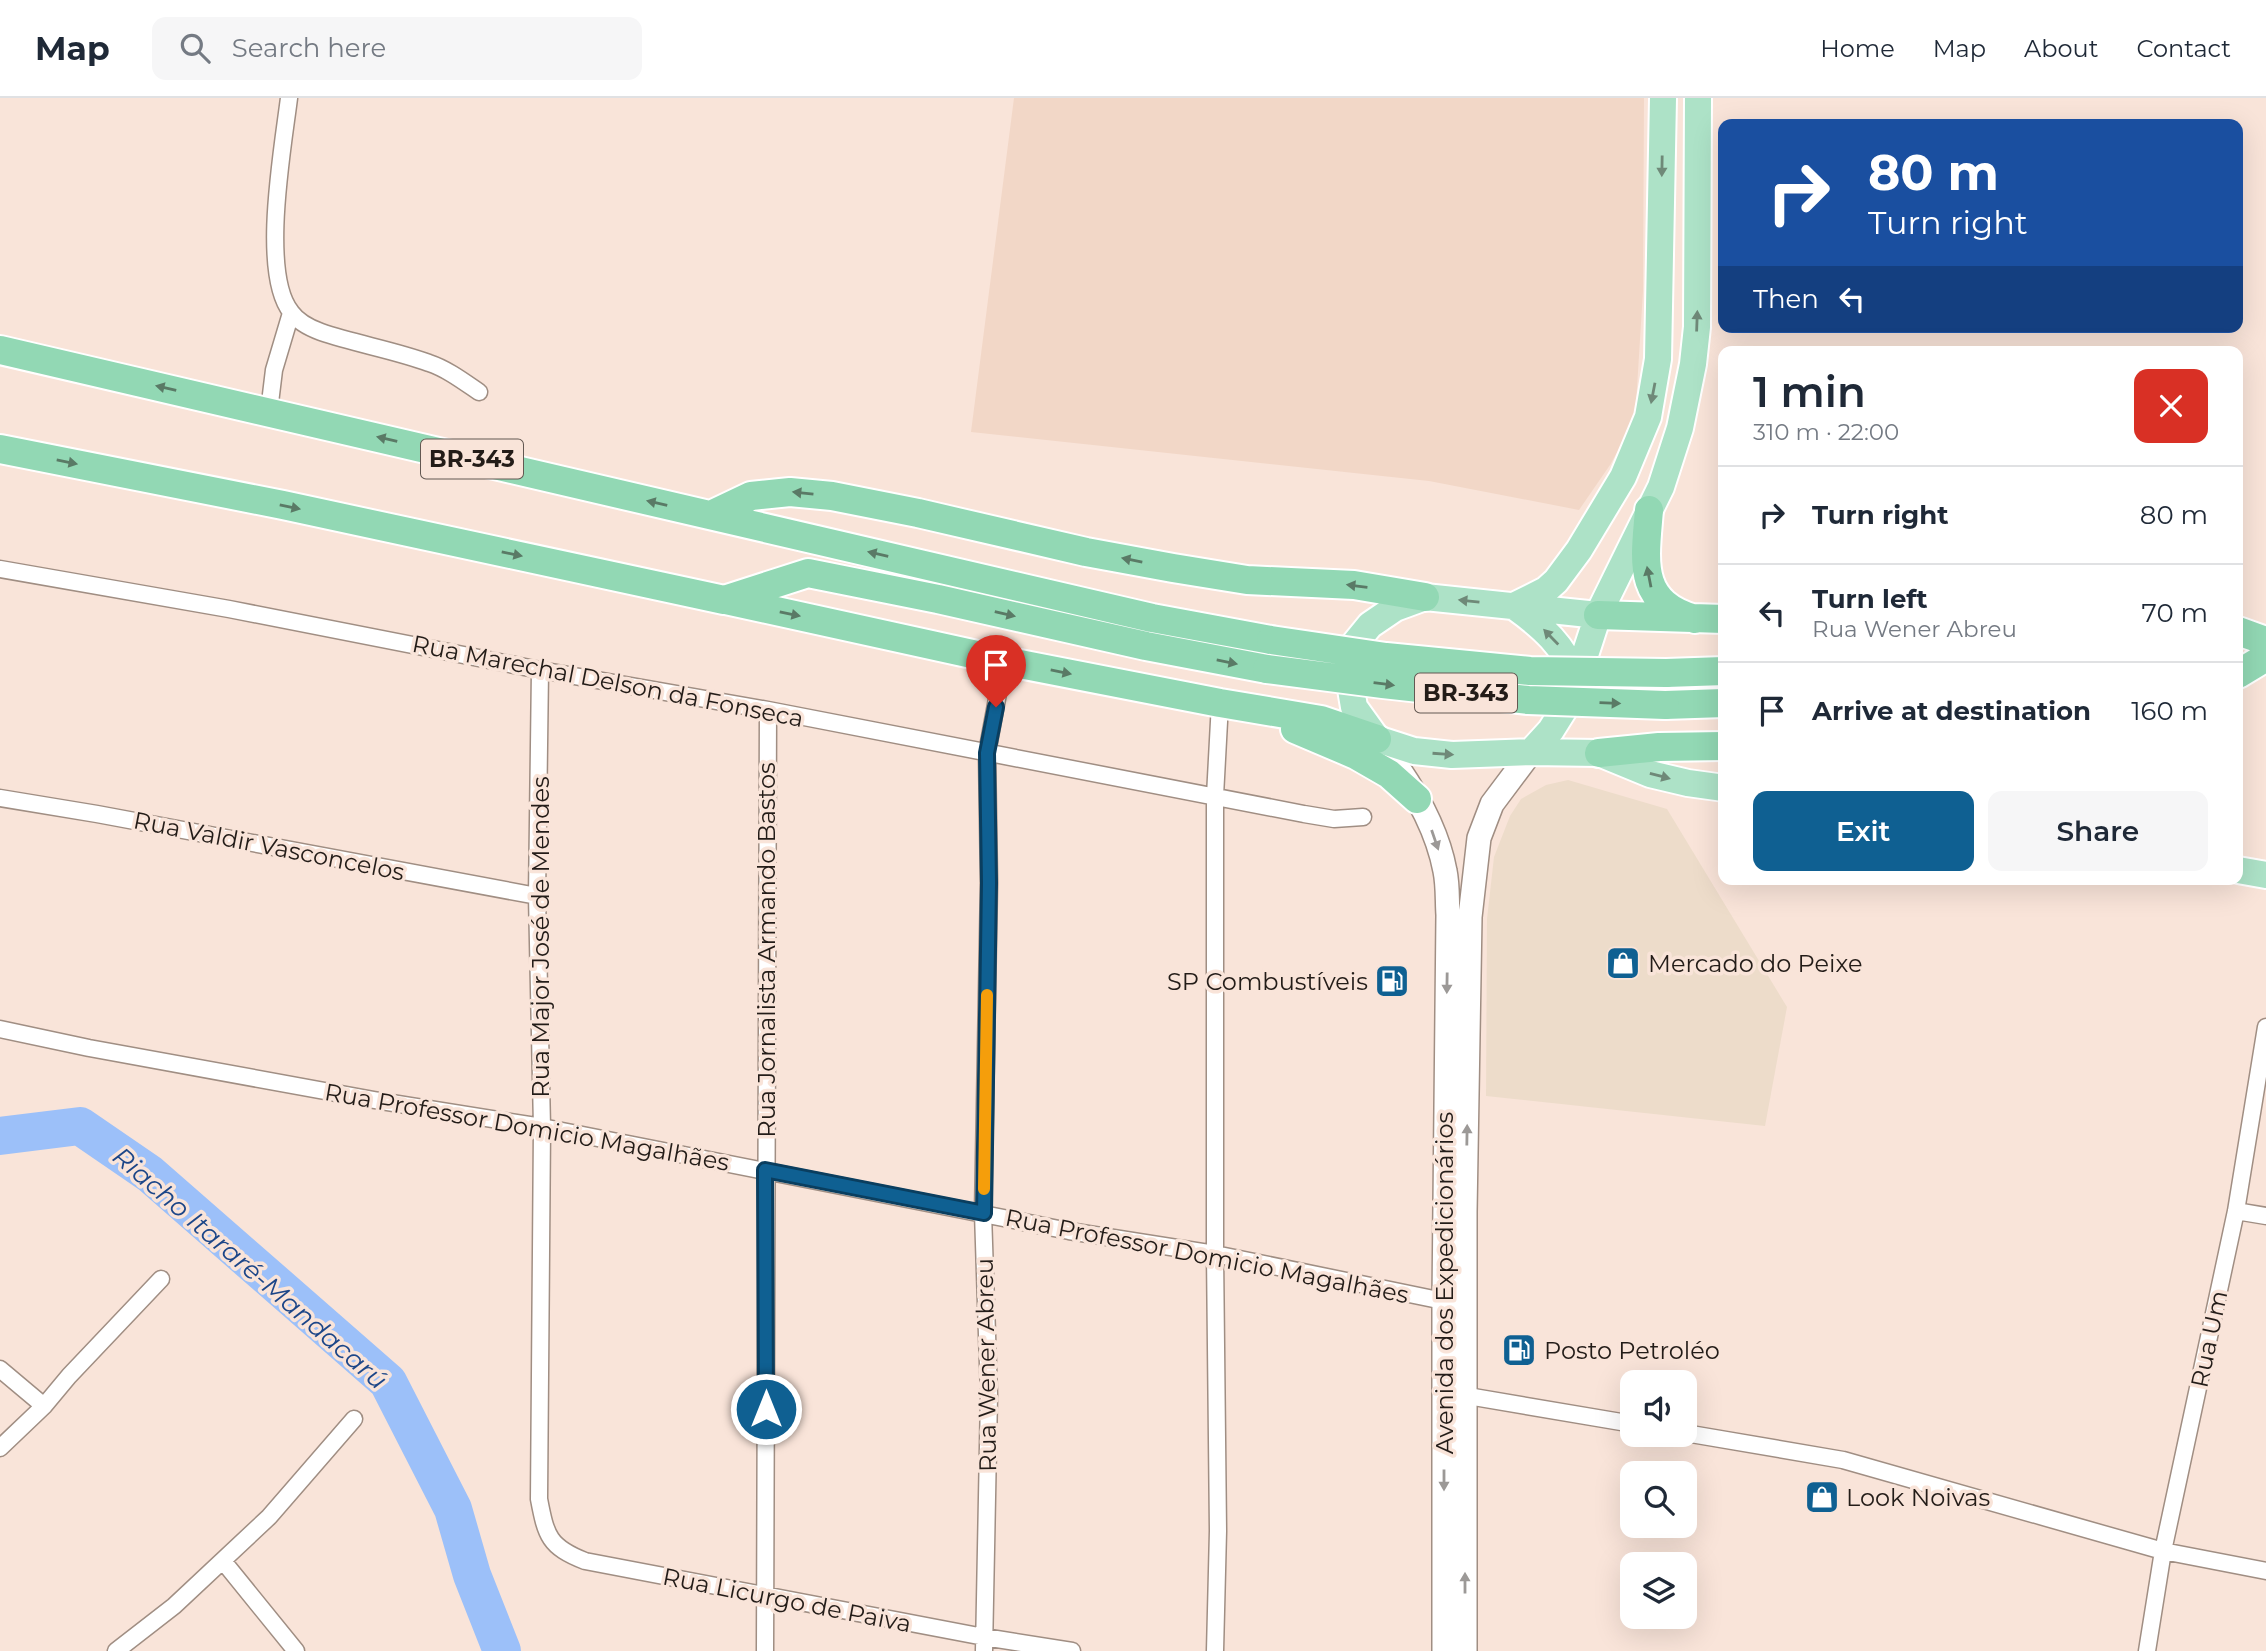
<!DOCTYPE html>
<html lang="en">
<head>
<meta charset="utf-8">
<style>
  :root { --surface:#fff; --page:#f6f6f7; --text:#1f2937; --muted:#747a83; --line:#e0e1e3; --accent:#0f6092 }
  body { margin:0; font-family:Montserrat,sans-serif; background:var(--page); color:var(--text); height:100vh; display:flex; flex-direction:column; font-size:26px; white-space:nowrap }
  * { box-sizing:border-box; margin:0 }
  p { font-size:23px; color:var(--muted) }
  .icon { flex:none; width:38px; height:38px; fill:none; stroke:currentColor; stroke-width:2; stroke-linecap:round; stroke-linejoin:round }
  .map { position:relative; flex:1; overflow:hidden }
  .sheet { position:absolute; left:1718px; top:248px; width:525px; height:539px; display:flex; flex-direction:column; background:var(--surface); border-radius:14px; box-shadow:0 7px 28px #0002 }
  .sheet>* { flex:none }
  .hud { position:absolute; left:1718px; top:21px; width:525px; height:214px; border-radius:14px; box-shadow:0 7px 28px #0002; background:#1a4fa0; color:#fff; overflow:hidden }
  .controls { position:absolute; left:1620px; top:1272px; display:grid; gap:14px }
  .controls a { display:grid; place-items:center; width:77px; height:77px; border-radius:14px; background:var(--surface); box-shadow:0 7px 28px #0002; font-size:35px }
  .pin { position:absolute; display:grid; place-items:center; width:60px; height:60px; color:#fff; margin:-72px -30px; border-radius:50% 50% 50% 0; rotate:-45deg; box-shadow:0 0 7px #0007 }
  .pin .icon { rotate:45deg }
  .me { position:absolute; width:77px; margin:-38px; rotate:0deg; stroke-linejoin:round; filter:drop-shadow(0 0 5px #0008) }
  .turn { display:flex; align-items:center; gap:24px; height:147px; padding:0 35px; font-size:32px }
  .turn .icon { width:91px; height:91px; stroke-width:2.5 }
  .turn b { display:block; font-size:49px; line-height:60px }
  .then { display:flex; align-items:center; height:66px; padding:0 35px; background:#0003; gap:14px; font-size:26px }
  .round { display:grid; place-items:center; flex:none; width:74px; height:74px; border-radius:14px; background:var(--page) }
  .headline { display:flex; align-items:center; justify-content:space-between; height:119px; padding:0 35px }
  h1 { font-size:42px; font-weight:600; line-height:52px }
  .action { display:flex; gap:14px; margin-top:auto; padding:14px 35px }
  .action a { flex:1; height:80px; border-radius:14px; background:var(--accent); color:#fff; font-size:28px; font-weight:600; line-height:80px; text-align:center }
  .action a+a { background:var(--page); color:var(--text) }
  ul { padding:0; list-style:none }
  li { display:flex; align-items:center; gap:21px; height:98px; padding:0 35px; border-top:2px solid var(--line) }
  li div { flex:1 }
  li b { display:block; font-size:26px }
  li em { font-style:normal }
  header { display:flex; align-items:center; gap:42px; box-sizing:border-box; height:98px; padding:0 35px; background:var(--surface); border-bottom:2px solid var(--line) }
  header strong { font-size:33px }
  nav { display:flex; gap:38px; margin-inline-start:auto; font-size:24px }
  .search { width:490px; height:63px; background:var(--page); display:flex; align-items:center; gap:18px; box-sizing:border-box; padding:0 24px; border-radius:14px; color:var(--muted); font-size:26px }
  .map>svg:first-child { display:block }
  .commercial { fill:#eddcca }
  .built { fill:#f2d7c7 }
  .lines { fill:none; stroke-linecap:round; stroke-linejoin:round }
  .river { stroke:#9cc0f9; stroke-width:38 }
  .minor-casing { stroke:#a08e83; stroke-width:19 }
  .secondary-casing { stroke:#a08e83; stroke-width:26 }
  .primary-casing { stroke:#fff; stroke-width:30 }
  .trunk-casing { stroke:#fff; stroke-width:32 }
  .minor { stroke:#fff; stroke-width:16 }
  .secondary { stroke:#fff; stroke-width:23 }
  .primary { stroke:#ade2c7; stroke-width:26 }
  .trunk { stroke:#92d8b4; stroke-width:28 }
  .trunk-bridge-casing { stroke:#fff; stroke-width:32; stroke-linecap:butt }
  .trunk-bridge { stroke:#92d8b4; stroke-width:28 }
  .oneway { fill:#6f8978 }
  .oneway2 { fill:#5a7a66 }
  .oneway3 { fill:#9c9997 }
  .route-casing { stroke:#0a3e5f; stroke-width:18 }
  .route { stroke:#0f6092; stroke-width:12 }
  .slow { stroke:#f59e0b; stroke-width:12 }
  .labels { text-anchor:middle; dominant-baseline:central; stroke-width:7; stroke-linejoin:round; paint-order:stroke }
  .shield { fill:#f9e4d9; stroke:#635852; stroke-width:2 }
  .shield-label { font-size:23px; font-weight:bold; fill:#231c18 }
  .street-label { font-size:24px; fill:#231c18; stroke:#f9e4d9 }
  .poi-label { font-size:24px; fill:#231c18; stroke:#f9e4d9; text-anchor:start }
  .water-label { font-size:26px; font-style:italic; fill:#1c4688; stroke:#f9e4d9 }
</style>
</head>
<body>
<header>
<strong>Map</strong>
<div class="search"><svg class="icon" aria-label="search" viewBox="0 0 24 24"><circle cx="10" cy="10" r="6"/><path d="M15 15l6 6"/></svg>Search here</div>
<nav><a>Home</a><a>Map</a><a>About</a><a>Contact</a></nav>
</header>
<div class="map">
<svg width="2266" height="1553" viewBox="0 0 2266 1553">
  <rect width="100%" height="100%" fill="#f9e4d9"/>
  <path class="commercial" d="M1568 682 1667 711 1787 909 1765 1028 1486 998 1487 821 1494 759 1510 718 1521 701 1546 687Z"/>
  <path class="built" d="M1014 0H1644L1643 193 1635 322 1610 367 1579 412 1429 383 971 334Z"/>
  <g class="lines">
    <path class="river" d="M0 1038 80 1028 150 1076 388 1284 453 1411 472 1477 502 1553"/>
    <g class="minor-casing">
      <path id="minor" d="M289 0C283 49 260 175 291 214 298 224 310 230 321 234 356 246 394 252 429 265 447 271 463 283 479 294
        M269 313 274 272 291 215
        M0 471 229 511 540 572 768 612 1304 716 1334 721 1363 719
        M540 572 537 798 542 1029 539 1401C546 1438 549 1449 585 1463L984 1539 1072 1553
        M0 700 97 716 537 798
        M0 931 89 950 374 1002 542 1029 1069 1133 1215 1156 1453 1205
        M2236 1113 2266 1118
        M0 1271 44 1308
        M1456 1296 1633 1326
        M1685 1335 1843 1362 2163 1453 2266 1473
        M0 1350 44 1308 69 1278 161 1181
        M223 1463 296 1553
        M116 1553 174 1508 269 1419 354 1321
        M765 1553 768 612
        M984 1553 989 1297 983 1115 989 785 987 655 1004 563
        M1215 1553 1218 1433 1215 1156V698L1220 605
        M2147 1553 2163 1453 2236 1113 2266 929"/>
    </g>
    <g class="secondary-casing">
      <path id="secondary" d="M1377 641C1407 679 1436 724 1445 773 1448 787 1447 803 1448 817L1444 1203V1553
        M1465 1553V1114L1470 819 1479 740 1492 706 1531 654"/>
    </g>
    <g class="primary-casing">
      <path id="primary" d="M1514 508 1546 492 1556 483 1579 452 1623 379 1648 319 1658 261 1663 0
        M1515 509C1543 529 1564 548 1576 580
        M1598 517 1425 499 1395 510 1370 527 1352 549 1348 573 1354 609 1377 641 1414 653 1452 657 1531 654 1599 655 1650 676 1688 685 1724 690
        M1531 654 1551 632 1571 600 1598 517 1661 389 1680 330 1693 266 1697 229 1698 0
        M2238 772 2266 777"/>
    </g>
    <g class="trunk-casing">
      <path id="trunk" d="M0 252 1152 520 1271 542
        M0 351 283 407 724 502 808 475 938 501 1146 548 1267 571
        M1649 412C1645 462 1636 504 1695 521
        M711 417 751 398 790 394 832 398 918 415 1086 454 1173 470 1247 482 1354 487 1425 499
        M726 502 1004 563 1220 605 1321 622 1377 641
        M1598 517 1724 521
        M2238 533 2266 543
        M1666 575 1724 573
        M2238 576 2266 559
        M1665 607 1724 605
        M1295 631 1356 657 1389 676 1417 701
        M1599 655 1659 649 1724 648"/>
    </g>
    <use href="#minor" class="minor"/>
    <use href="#secondary" class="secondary"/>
    <use href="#primary" class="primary"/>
    <use href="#trunk" class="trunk"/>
    <g class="trunk-bridge-casing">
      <path id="trunk-bridge" d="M1271 542 1386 559 1530 573 1666 575
        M1267 571 1383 586 1528 602 1665 607"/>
    </g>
    <use href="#trunk-bridge" class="trunk-bridge"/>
  </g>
  <defs><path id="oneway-solid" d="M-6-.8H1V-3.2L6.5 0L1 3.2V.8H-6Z" transform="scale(1.75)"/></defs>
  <g class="oneway">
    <use href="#oneway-solid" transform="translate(1662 68) rotate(91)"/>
    <use href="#oneway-solid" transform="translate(1697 223) rotate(-88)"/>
    <use href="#oneway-solid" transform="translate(1653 295) rotate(101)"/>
    <use href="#oneway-solid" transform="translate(1469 503) rotate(-174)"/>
    <use href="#oneway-solid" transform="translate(1551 539) rotate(-134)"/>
    <use href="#oneway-solid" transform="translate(1443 656) rotate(4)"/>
    <use href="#oneway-solid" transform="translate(1660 678) rotate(15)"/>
  </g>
  <g class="oneway2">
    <use href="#oneway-solid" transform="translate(166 290) rotate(-167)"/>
    <use href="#oneway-solid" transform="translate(387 341) rotate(-167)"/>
    <use href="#oneway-solid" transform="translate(67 364) rotate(11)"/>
    <use href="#oneway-solid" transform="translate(803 395) rotate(-174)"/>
    <use href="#oneway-solid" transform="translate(657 405) rotate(-167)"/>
    <use href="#oneway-solid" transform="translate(290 409) rotate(12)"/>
    <use href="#oneway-solid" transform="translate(512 456) rotate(12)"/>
    <use href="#oneway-solid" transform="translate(878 456) rotate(-167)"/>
    <use href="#oneway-solid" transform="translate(1132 462) rotate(-169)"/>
    <use href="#oneway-solid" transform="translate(1649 479) rotate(-101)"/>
    <use href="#oneway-solid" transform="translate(1357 488) rotate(-173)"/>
    <use href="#oneway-solid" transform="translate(790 516) rotate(12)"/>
    <use href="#oneway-solid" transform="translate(1005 516) rotate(13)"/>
    <use href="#oneway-solid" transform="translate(1227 564) rotate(11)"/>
    <use href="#oneway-solid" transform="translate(1061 574) rotate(11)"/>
    <use href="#oneway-solid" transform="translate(1384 586) rotate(7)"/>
    <use href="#oneway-solid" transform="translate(1610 605) rotate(2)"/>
  </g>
  <g class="oneway3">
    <use href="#oneway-solid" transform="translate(1435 742) rotate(71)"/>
    <use href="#oneway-solid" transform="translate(1447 885) rotate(91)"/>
    <use href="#oneway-solid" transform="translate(1467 1037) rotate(-89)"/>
    <use href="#oneway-solid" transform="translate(1444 1382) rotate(90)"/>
    <use href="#oneway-solid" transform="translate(1465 1485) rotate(-90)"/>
  </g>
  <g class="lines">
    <g class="route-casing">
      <path id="route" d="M766 1311 765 1072 984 1115 989 785 987 655 996 609"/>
    </g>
    <use href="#route" class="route"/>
    <path class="slow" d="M984 1091 987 897"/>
  </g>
  <defs>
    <g id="shop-square" transform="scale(1.75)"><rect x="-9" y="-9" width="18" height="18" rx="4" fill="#0f6092" stroke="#f9e4d9"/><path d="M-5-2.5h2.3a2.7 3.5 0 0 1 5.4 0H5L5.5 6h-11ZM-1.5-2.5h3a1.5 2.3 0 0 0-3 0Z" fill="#fff"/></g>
    <g id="fuel-square" transform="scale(1.75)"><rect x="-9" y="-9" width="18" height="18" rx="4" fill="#0f6092" stroke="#f9e4d9"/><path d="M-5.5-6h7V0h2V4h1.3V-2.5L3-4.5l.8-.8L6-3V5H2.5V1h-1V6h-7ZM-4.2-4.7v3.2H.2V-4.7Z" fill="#fff"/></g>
  </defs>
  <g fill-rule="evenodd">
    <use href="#shop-square" x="1623" y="865"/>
    <use href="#fuel-square" x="1392" y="883"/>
    <use href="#fuel-square" x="1519" y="1252"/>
    <use href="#shop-square" x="1822" y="1399"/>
  </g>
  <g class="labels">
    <g class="shield">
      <rect x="421" y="341.5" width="102" height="39" rx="5"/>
      <rect x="1415" y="575.5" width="102" height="39" rx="5"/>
    </g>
    <g class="shield-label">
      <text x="472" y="361">BR-343</text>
      <text x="1466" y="595">BR-343</text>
    </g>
    <g class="street-label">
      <text transform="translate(608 583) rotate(11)">Rua Marechal Delson da Fonseca</text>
      <text transform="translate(269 748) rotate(11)">Rua Valdir Vasconcelos</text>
      <text transform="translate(540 839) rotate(-90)">Rua Major José de Mendes</text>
      <text transform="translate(766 852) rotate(-90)">Rua Jornalista Armando Bastos</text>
      <text transform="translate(527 1029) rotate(10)">Rua Professor Domicio Magalhães</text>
      <text transform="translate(1207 1158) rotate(11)">Rua Professor Domicio Magalhães</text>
      <text transform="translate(1444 1185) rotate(-90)">Avenida dos Expedicionários</text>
      <text transform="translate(2209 1241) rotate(-78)">Rua Um</text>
      <text transform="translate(986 1267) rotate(-91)">Rua Wener Abreu</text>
      <text transform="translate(787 1502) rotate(11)">Rua Licurgo de Paiva</text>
    </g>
    <g class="poi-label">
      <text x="1648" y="865">Mercado do Peixe</text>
      <text x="1368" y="883" text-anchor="end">SP Combustíveis</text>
      <text x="1544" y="1252">Posto Petroléo</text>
      <text x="1846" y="1399">Look Noivas</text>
    </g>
    <g class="water-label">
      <text transform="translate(250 1170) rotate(41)">Riacho Itararé-Mandacarú</text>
    </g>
  </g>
</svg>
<div class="controls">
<a><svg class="icon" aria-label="sound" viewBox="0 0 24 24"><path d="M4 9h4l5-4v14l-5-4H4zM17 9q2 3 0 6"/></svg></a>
<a><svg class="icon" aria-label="search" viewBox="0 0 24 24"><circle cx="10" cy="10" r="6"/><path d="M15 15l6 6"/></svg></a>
<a><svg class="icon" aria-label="layers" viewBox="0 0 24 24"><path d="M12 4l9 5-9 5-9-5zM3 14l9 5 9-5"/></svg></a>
</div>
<div class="pin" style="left:996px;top:609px;background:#d93025"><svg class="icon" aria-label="arrive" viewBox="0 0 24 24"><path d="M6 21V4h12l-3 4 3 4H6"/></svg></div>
<svg class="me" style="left:766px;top:1311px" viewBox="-20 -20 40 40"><circle r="17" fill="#0f6092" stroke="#fff" stroke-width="3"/><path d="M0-11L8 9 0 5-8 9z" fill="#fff"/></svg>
<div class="hud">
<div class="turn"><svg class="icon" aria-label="right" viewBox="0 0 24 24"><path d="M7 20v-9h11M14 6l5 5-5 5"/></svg><div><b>80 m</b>Turn right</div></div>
<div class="then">Then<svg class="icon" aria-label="left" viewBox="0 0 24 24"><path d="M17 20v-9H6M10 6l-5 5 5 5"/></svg></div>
</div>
<section class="sheet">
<div class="headline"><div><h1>1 min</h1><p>310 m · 22:00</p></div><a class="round" style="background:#d93025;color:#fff"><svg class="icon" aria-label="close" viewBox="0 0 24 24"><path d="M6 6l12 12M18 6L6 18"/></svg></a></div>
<ul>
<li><svg class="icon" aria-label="right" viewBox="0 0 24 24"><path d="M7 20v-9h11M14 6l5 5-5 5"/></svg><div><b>Turn right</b></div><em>80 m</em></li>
<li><svg class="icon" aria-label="left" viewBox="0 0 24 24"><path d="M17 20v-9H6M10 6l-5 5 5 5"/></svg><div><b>Turn left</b><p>Rua Wener Abreu</p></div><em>70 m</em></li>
<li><svg class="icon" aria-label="arrive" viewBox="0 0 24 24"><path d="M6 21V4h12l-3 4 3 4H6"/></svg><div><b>Arrive at destination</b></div><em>160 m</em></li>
</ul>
<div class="action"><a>Exit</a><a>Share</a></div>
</section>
</div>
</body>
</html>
